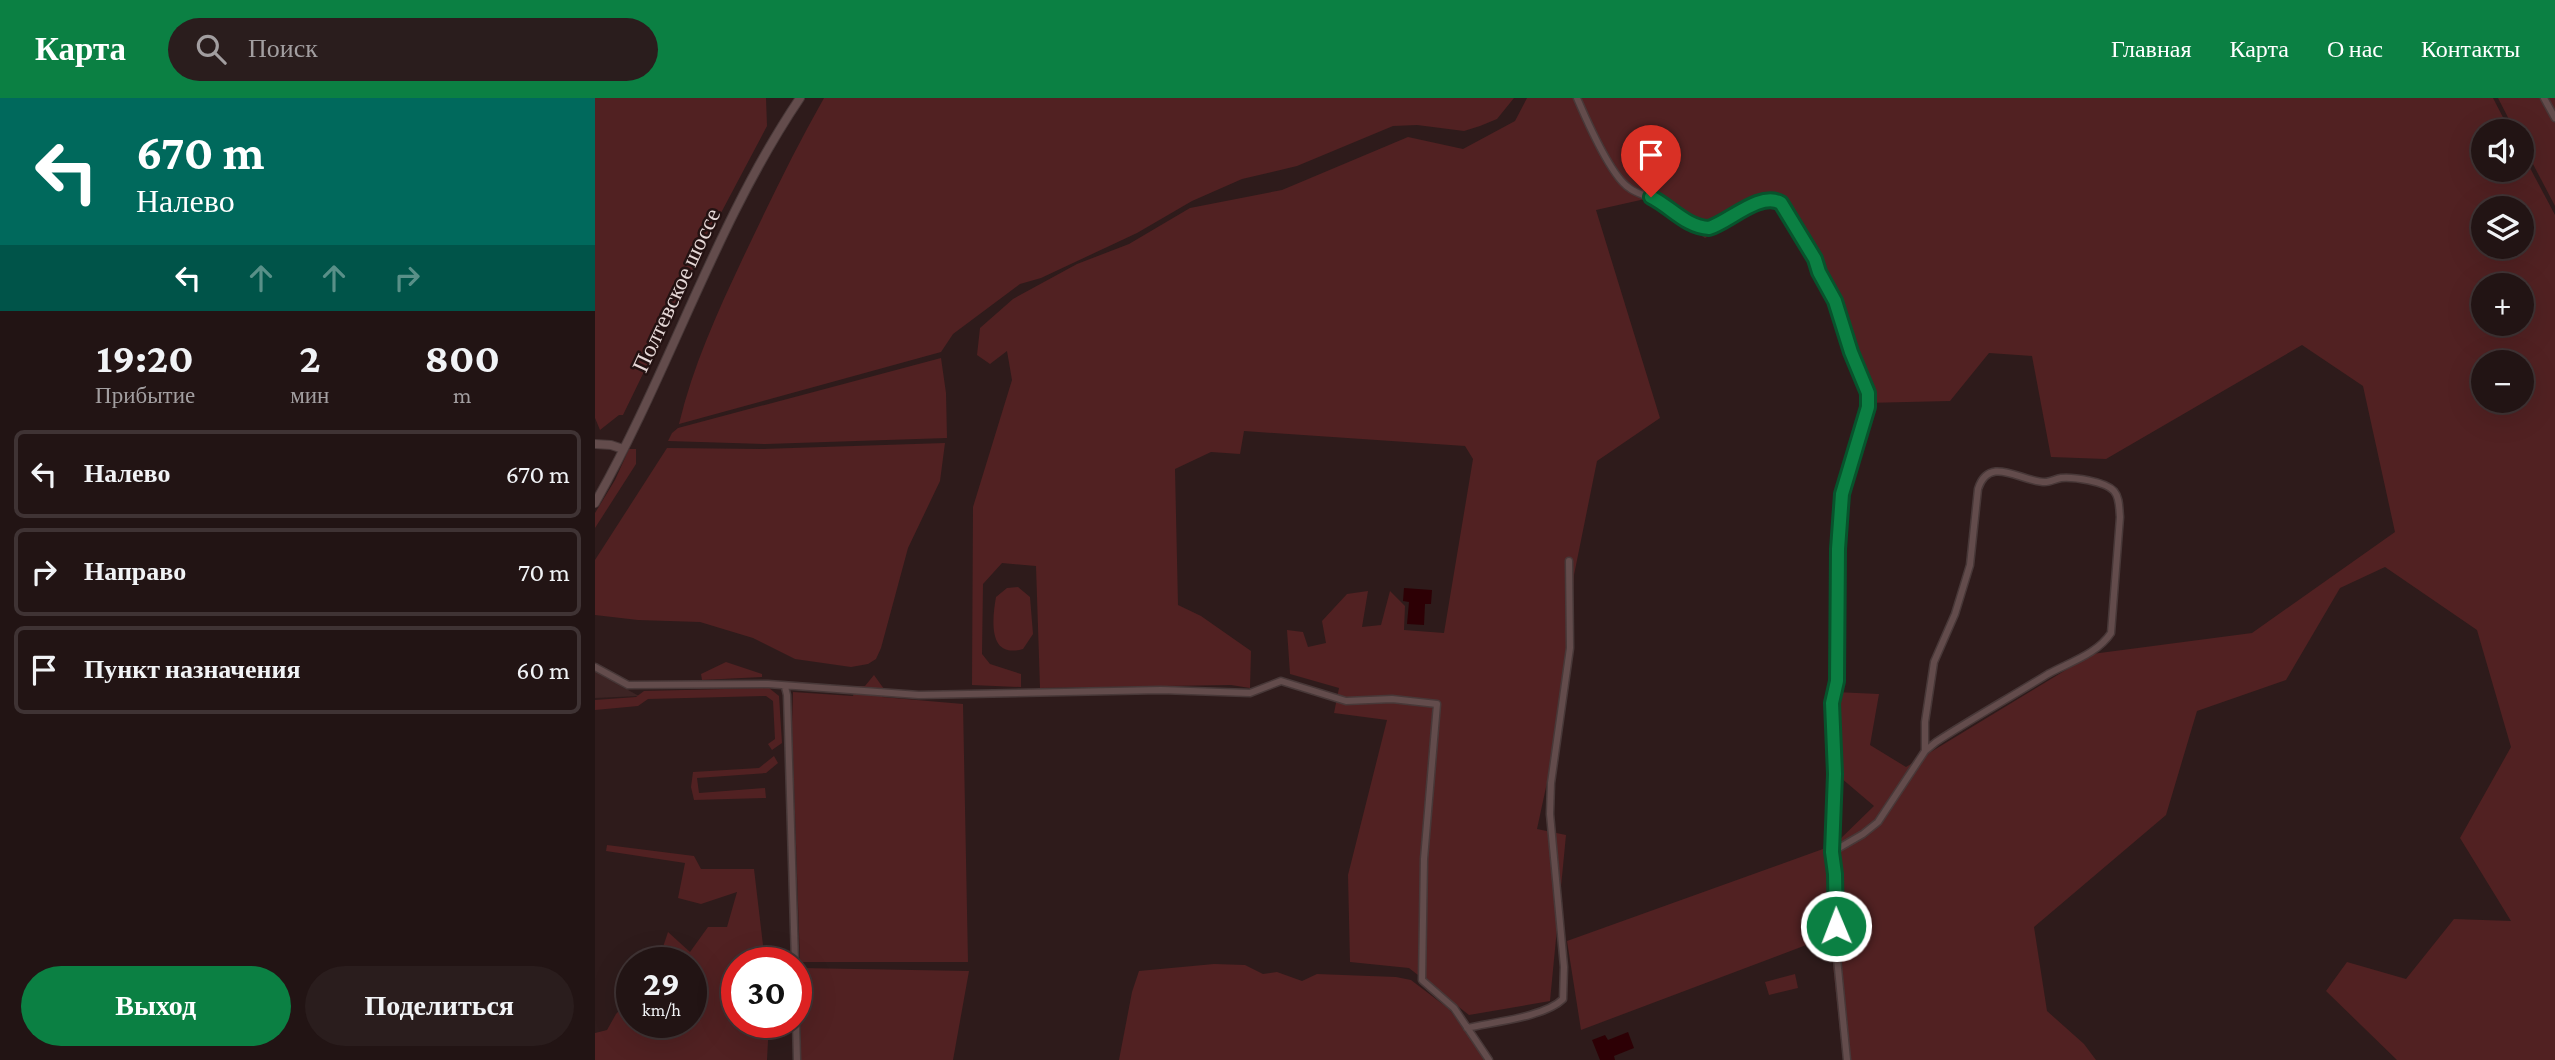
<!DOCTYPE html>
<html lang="ru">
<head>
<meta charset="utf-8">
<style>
  :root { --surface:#221414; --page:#2a1d1d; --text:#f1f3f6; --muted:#a29ea0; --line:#3f3334; --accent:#0b8043 }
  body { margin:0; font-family:"Crimson Pro",serif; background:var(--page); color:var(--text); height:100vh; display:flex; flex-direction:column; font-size:26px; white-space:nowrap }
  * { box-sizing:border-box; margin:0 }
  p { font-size:23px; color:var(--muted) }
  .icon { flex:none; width:38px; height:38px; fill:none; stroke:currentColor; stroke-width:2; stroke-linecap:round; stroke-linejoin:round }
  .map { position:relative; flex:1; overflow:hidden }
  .sheet { display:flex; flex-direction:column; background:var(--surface); width:595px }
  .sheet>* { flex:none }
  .hud { background:#00695c; color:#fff; overflow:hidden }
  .buttons { position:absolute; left:1876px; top:21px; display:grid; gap:14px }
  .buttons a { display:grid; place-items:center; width:63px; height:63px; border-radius:50%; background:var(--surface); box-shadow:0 7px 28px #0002,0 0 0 2px var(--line); font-size:35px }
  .speed { position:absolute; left:21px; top:849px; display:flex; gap:14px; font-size:35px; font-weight:700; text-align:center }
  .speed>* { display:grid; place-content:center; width:91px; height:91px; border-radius:50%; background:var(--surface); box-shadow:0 7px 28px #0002,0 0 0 2px var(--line); line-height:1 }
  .speed small { font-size:18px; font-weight:400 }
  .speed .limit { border:10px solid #d22; background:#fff; color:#111 }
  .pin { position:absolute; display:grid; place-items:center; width:60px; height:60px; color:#fff; margin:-72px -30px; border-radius:50% 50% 50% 0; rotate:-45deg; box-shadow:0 0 7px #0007 }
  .pin .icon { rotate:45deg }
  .me { position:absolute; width:77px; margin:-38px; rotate:359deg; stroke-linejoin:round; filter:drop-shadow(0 0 5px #0008) }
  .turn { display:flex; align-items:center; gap:24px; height:147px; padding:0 21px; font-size:32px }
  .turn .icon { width:91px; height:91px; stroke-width:2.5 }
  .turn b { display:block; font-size:49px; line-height:60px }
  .lanes { display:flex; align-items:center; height:66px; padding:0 21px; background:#0003; justify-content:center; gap:35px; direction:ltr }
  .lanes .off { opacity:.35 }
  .eta { display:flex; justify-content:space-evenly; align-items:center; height:119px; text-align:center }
  .eta b { font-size:42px; font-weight:700; line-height:49px }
  .primary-button { display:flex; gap:14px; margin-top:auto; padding:14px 21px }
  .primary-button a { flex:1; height:80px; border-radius:42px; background:var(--accent); color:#fff; font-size:28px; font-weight:700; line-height:80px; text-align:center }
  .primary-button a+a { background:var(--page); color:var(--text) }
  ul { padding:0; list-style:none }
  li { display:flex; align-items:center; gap:21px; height:88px; margin:0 14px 10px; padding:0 7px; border:4px solid var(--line); border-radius:10px }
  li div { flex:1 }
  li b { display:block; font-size:26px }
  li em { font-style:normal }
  header { display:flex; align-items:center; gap:42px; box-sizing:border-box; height:98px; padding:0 35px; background:var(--accent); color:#fff }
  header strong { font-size:33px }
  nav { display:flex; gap:38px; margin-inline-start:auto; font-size:24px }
  .search { width:490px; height:63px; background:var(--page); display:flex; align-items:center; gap:18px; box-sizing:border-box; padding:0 24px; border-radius:38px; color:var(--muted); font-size:26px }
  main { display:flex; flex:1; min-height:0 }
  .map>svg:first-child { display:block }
  .built { fill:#3d2424 }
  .green { fill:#512122; fill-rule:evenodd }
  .water { fill:#2d0005 }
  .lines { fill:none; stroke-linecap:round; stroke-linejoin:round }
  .minor-casing { stroke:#483838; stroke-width:9 }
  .tertiary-casing { stroke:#483838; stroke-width:10 }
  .minor { stroke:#634c4c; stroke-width:6 }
  .tertiary { stroke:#634c4c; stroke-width:8 }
  .route-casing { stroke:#07532c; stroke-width:18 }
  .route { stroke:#0b8043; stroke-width:12 }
  .labels { text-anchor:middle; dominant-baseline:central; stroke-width:5; stroke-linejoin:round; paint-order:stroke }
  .street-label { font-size:23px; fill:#e5d7d6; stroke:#241212 }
</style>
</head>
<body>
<header>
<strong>Карта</strong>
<div class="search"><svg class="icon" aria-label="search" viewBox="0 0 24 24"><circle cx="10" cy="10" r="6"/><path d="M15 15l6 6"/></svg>Поиск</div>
<nav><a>Главная</a><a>Карта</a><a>О нас</a><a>Контакты</a></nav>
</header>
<main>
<section class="sheet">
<div class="hud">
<div class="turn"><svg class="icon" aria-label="left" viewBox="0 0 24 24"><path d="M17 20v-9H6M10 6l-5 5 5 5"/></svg><div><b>670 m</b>Налево</div></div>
<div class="lanes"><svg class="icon" aria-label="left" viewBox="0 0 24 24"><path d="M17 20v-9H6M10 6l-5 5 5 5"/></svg><svg class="icon off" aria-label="ahead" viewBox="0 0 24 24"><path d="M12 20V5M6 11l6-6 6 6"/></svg><svg class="icon off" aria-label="ahead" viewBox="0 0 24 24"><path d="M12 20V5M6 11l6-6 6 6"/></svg><svg class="icon off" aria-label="right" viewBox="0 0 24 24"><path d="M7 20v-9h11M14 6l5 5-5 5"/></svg></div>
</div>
<div class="eta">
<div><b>19:20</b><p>Прибытие</p></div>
<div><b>2</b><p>мин</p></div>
<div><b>800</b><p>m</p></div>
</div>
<ul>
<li><svg class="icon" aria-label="left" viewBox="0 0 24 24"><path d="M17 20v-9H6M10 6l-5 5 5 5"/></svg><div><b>Налево</b></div><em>670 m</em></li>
<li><svg class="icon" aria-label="right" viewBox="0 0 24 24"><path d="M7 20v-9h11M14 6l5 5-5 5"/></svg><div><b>Направо</b></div><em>70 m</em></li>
<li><svg class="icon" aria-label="arrive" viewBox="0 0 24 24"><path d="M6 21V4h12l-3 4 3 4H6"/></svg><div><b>Пункт назначения</b></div><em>60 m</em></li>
</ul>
<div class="primary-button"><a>Выход</a><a>Поделиться</a></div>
</section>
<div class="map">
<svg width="1960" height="962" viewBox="0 0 1960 962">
  <rect width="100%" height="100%" fill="#2e1b1b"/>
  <path class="built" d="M0 574 44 598 0 600Z"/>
  <path class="green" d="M0 0H171L172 28 127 113 28 317H24L5 332 0 320Z
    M229 0H919L902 21 885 28 869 33 822 27 798 28 702 68 647 81 597 103 542 135 446 180 425 186 358 236 346 254 84 326C98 268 122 215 147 162 173 107 199 53 229 0Z
    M932 0H1898L1915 33H1888V72H1927V55L1960 117V962H1802L1731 893 1752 864 1811 881 1859 821 1916 823 1865 740 1916 649 1882 532 1790 469 1745 490 1691 582 1602 613 1571 717 1439 829 1452 913 1489 946 1501 962H1248L1235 838 986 932 972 843 1239 747 1279 708 1239 674 1240 594 1284 596 1275 647 1311 669 1497 556 1657 535 1800 434 1768 288 1707 247 1511 361 1456 359 1437 258 1394 255 1355 303 1270 305 1246 243 1234 202 1178 105 1110 140 1050 101 1001 112 1065 320 1002 363 979 477 973 587 942 731 971 737 955 903 874 917 814 870 755 864 753 777 792 622 739 615 744 590 695 576 692 532 708 534 713 549 731 545 727 523 752 496 773 493 767 529 786 527 795 493 810 508 809 532 849 535 878 361 870 348 649 333 645 356 616 354 580 371 583 507 606 518 656 553 655 590 636 587 445 590 441 468 407 465 388 486 387 556 395 566 426 576V589L377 587 378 409 417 282 412 253 395 266 382 257 385 230 418 201 482 166 534 146 595 110 687 92 813 39 868 51 920 23ZM1888 110H1927V149H1888ZM1888 187H1927V226H1888ZM1888 264H1927V303H1888Z
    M1903 0H1960V108L1927 45V33H1920Z
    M346 260 351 295 352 340 171 346 73 343 77 335 83 330Z
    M350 345 345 383 313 450 286 550 281 561 273 566 256 569 200 561 158 540 105 524 43 522 0 517V462L72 350 166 351Z
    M34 351H41V366L0 430V415L20 382Z
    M423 489 435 499 438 536 428 551C393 561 397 522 401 499L412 490Z
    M131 564 167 576V579L107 582 106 576Z
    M279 577 289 591 287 599 368 606 373 864H205L197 627 198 594 258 598 261 588H270Z
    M174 590 184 598 187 645 177 652 173 646 180 641 178 603 171 598 53 601 43 608 0 612V602L41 599 49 593Z
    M179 658 183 665 171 675 102 680 104 695 170 690 171 700 99 702 96 689 98 674 164 670Z
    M12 747 99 758 106 771H159L170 864H142V924H174L172 962H0V935L12 932 21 916 37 899V924H96V864H63L73 834 95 854 113 829H132L142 794 106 806 83 800 90 765 11 753Z
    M619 866 650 867 668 876 682 874 707 883 722 876 801 879 816 882 854 911 892 962H524L537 894 544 873Z
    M205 870 374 873 358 962H206Z
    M1200 876 1203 890 1174 897 1170 884Z"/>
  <path class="water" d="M809 490 837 492 836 506H830L829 527 812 526 814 504 808 503Z
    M1033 934 1039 950 1019 958 1020 962H1005L997 942 1010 937 1013 942Z"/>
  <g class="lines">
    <g class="minor-casing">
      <path id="minor" d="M982 0C991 21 1015 76 1033 89 1042 97 1056 98 1067 105 1082 115 1095 129 1114 130L1168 103 1182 102 1190 109 1220 161 1224 174 1240 203 1256 254 1273 295V309L1247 396 1243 451 1242 583 1237 605 1239 676 1237 754 1240 776 1242 860 1252 962
        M1949 0 1960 20
        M0 569 33 587 173 586 324 597 566 592 655 595 686 583 751 603 797 601 842 606 829 761 827 882 859 910 894 962
        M190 589 192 597 200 864
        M1237 754 1268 736 1283 724 1330 653 1341 644C1378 620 1416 599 1453 576 1475 564 1502 556 1516 535L1525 419C1524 410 1525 400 1519 393 1510 383 1478 379 1466 380 1460 381 1455 384 1450 384 1426 384 1394 356 1383 391L1375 467 1360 516 1339 564 1330 624V653
        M201 924 202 962
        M872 930C898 924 950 919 968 901L969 869 955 716 956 685 975 550 974 463"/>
    </g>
    <g class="tertiary-casing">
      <path id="tertiary" d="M0 346 16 347 28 351
        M0 405C75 273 120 126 205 0"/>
    </g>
    <use href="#minor" class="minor"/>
    <use href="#tertiary" class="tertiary"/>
  </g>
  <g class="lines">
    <g class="route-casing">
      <path id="route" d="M1056 99C1076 109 1091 129 1114 130 1134 124 1165 93 1186 105L1220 161 1224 174 1240 203 1256 254 1273 295V309L1247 396 1243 451 1242 583 1237 605 1240 676 1237 754 1240 776 1241 828"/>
    </g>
    <use href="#route" class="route"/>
  </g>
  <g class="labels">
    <g class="street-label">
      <text transform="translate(81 192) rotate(-65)">Полтевское шоссе</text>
    </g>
  </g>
</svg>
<div class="buttons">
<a><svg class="icon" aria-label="sound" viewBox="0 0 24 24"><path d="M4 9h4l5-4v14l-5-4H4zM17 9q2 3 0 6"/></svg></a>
<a><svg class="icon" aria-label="layers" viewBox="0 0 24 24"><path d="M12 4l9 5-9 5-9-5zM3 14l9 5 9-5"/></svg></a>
<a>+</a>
<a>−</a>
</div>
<div class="speed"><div>29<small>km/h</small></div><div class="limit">30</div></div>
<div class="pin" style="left:1056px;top:99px;background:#d93025"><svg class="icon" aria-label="arrive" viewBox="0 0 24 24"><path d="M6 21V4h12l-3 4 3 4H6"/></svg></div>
<svg class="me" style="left:1241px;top:828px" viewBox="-20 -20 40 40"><circle r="17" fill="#0b8043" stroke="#fff" stroke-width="3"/><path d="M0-11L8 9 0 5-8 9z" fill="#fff"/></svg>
</div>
</main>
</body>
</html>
